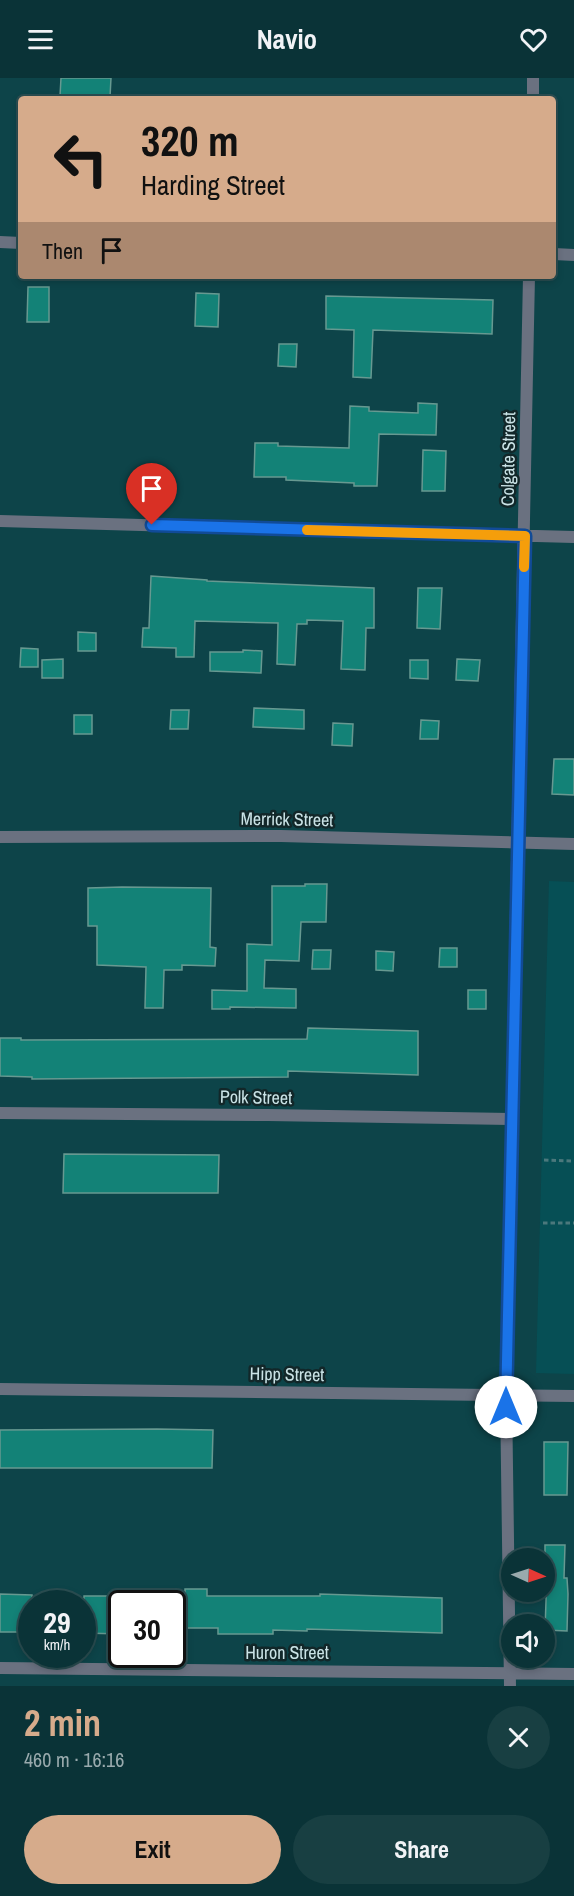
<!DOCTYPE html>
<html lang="en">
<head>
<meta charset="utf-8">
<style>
  :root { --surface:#0a3337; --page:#183f42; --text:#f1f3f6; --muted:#99aaad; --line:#2a4e52; --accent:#d6ab8b }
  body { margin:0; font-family:"Archivo Narrow",sans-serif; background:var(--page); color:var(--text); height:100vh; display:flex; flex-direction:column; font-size:22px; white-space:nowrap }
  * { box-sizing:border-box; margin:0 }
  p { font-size:20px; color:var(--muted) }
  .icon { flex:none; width:33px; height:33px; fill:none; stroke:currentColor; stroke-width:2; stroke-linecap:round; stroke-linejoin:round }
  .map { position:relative; height:1608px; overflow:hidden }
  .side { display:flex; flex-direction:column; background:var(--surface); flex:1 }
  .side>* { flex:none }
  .hud { position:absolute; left:18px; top:18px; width:538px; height:183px; border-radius:6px; box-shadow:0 3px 9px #0003,0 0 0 2px var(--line); background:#d6ab8b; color:#111; overflow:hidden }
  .needle { width:39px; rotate:93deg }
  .controls { position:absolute; left:501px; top:1470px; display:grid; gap:12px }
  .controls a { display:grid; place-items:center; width:54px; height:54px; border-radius:50%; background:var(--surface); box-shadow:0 3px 9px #0003,0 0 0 2px var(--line); font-size:30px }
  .speed { position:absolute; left:18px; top:1512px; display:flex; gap:12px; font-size:30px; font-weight:700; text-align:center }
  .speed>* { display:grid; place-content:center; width:78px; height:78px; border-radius:50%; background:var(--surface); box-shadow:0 3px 9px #0003,0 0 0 2px var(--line); line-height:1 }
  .speed small { font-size:15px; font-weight:400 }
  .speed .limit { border:3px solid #111; border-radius:9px; background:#fff; color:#111 }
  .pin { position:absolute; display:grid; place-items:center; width:51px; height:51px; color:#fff; margin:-62px -26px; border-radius:50% 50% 50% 0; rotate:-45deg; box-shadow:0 0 6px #0007 }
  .pin .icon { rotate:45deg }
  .me { position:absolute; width:66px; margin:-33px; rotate:0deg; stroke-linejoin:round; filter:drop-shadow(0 0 4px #0008) }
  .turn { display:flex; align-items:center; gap:21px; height:126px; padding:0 24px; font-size:27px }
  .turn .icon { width:78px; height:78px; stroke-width:2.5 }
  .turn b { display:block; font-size:42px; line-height:51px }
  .then { display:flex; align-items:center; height:57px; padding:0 24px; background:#0003; gap:12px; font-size:22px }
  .round { display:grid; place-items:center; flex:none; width:63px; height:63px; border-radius:32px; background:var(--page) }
  .summary { display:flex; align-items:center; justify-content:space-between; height:102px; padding:0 24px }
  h1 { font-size:36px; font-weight:700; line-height:45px; color:var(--accent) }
  .cta { display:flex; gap:12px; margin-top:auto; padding:12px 24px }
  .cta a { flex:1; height:69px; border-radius:36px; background:var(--accent); color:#111; font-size:24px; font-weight:700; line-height:69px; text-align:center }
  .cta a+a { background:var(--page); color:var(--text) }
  header { display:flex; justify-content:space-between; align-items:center; height:78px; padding:0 24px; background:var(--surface); font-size:27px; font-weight:700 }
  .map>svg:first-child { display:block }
  .built { fill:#064f55 }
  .building { fill:#138277; stroke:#679991; stroke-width:1.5 }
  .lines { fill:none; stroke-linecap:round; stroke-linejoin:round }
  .path { stroke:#4b787c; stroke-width:3; stroke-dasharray:4.5 3; stroke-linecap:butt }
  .minor { stroke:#6a7180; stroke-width:12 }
  .route-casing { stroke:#114b97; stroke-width:15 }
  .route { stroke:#1a73e8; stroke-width:10 }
  .slow { stroke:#f59e0b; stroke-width:10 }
  .labels { text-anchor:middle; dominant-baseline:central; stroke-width:5; stroke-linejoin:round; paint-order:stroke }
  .street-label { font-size:18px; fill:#cae3e6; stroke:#122729 }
</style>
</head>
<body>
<header><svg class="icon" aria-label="menu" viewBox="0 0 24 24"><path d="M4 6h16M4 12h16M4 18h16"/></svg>Navio<svg class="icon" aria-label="heart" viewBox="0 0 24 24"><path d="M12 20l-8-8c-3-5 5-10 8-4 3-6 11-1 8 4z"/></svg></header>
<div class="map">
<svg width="574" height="1608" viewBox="0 0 574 1608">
  <rect width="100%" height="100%" fill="#0d4449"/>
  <path class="built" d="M549 803 574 804V1296L536 1295Z"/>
  <path class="building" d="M61 0H111L110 19 60 18Z
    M28 209H49V244H27Z
    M196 215 219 216 218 249 195 248Z
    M326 218 493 222 492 256 373 252 371 300 353 299 354 252 326 251Z
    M279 266H297L296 289 278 288Z
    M418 325 437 326 436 357 379 356 377 408H354V405L286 402V399H254L255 365H278V368L349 370 350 328 369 329V333L418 335Z
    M423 372 446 373 445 413H422Z
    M151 498 207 502V503L374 510V550H366L365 592 341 591 343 543 307 542V546H297L295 587 277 586 278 545 195 543 194 579H176V570L142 569 143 550H149Z
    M418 510H442L440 551 417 550Z
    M78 554 96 555V573H78Z
    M21 570 38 571V589H20Z
    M243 572 262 573 261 595 210 593V574H243Z
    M63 581V600H42V582Z
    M457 581 480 582 478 603 456 602Z
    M410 582H428V601L410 600Z
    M254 630 304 632V651L253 649Z
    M171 632H189L188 651H170Z
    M74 637H92V656H74Z
    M421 642 439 643 438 661H420Z
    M333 645 353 646 352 668 332 667Z
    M554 681H574V717L552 716Z
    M305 806H327L326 844H301L299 883 265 882 264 910 296 911V930L230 929V931H212V912L247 913V866L272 867V808H305Z
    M122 809 211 810 210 869 216 870 215 888 182 887V892H164L163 930H145L146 889 97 887V848H88V810Z
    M440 870H457V889H439Z
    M313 872H331L330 891H312Z
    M376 873 394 874 393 893 376 892Z
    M468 912H486V931H468Z
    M308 950 418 953V997L288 993V999L32 1001V999L0 998V960H21V962L307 961Z
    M64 1076 219 1077 218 1115H63Z
    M157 1351 213 1352 212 1390H0V1352Z
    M544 1364H568L567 1417H544Z
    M545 1467H565L564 1500H567L568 1516 567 1553 545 1552 547 1494H545Z
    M185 1511H207V1518H320V1516L442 1520V1555L307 1551V1553L273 1552V1556H218V1550H172V1517H185Z
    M0 1516 32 1517V1554H0Z
    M84 1518H122V1556L83 1555Z"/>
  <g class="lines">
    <path class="path" d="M544 1082 574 1083
      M543 1145H574"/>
    <path class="minor" d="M533 21V0
      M0 164 21 165
      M554 176 574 177
      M0 443 574 459
      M0 759 281 758 574 766
      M0 1035 268 1037 512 1041
      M0 1311 574 1318
      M0 1590 574 1596
      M510 1608 506 1316 529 198"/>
  </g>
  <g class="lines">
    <g class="route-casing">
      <path id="route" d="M152 447 525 458 506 1329"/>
    </g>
    <use href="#route" class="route"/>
    <path class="slow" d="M307 452 525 458 524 489"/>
  </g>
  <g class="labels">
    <g class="street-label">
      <text transform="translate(508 381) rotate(-89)">Colgate Street</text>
      <text transform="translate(287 741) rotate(1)">Merrick Street</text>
      <text transform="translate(256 1019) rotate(1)">Polk Street</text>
      <text transform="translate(287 1296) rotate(1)">Hipp Street</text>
      <text x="287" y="1574">Huron Street</text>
    </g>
  </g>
</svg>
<div class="controls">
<a><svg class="needle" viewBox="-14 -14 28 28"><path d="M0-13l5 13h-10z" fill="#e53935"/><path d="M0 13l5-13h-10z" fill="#99aaad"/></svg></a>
<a><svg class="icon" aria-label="sound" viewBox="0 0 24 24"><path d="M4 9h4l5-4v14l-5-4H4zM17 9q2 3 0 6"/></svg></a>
</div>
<div class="speed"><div>29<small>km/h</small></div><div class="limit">30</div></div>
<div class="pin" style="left:152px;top:447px;background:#d93025"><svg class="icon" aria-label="arrive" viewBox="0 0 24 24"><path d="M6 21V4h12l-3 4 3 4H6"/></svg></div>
<svg class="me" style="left:506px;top:1329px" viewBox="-20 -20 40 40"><circle r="19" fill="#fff"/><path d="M0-13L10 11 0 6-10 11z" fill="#1a73e8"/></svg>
<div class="hud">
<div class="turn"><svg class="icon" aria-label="left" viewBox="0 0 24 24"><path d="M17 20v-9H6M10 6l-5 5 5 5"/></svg><div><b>320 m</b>Harding Street</div></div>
<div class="then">Then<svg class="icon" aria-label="arrive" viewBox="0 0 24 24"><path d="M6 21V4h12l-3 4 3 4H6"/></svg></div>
</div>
</div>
<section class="side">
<div class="summary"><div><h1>2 min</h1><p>460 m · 16:16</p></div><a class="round"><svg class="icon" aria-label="close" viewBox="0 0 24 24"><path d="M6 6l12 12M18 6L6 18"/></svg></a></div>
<div class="cta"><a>Exit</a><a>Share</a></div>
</section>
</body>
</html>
